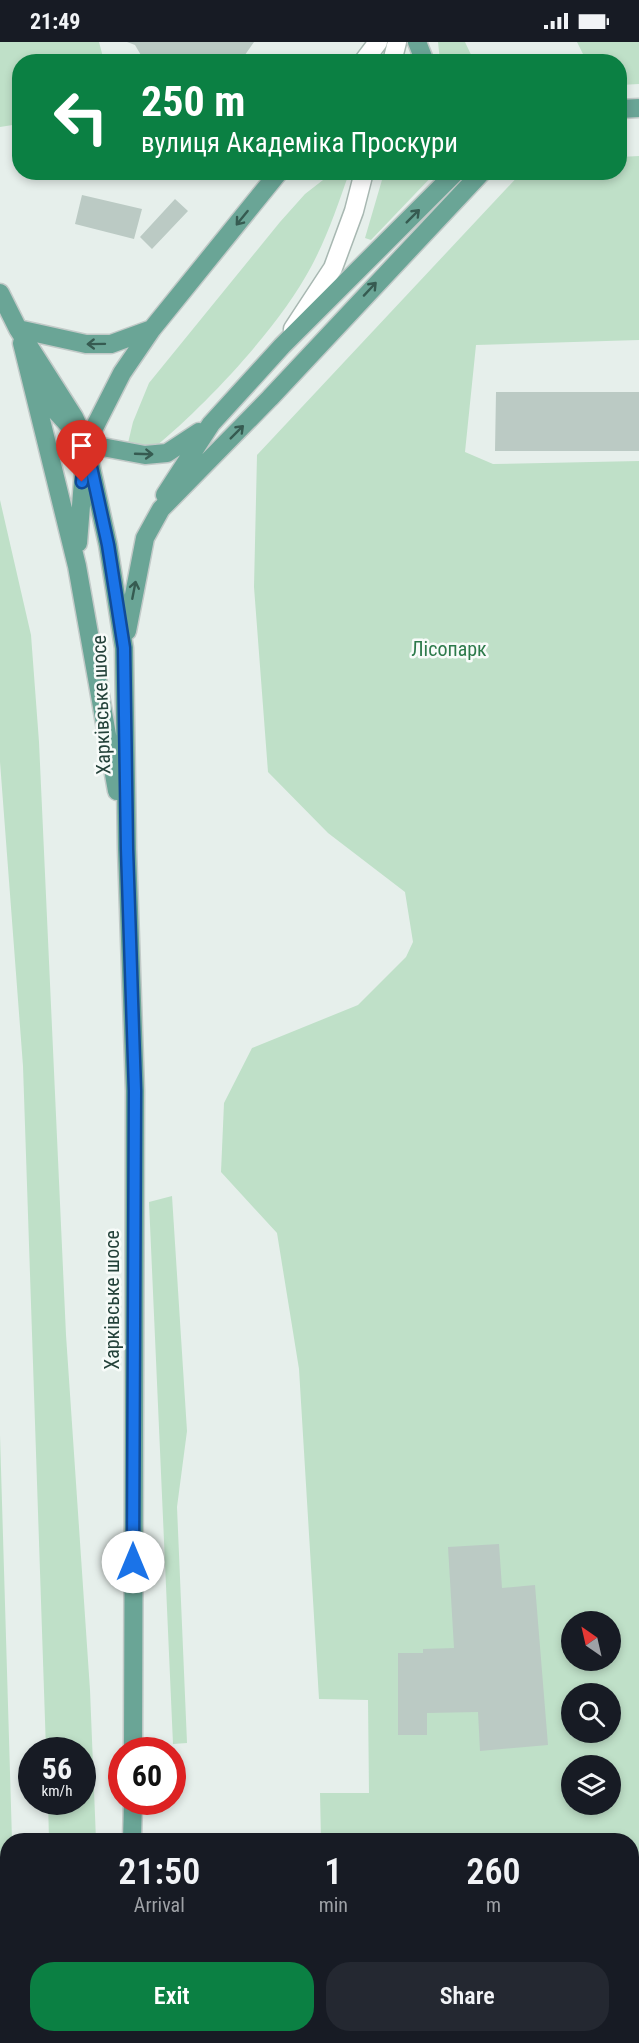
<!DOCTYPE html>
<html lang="en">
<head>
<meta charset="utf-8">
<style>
  :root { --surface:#171b24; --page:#242831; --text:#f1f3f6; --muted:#9ea1a6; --accent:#0b8043 }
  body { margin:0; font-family:"Roboto Condensed",sans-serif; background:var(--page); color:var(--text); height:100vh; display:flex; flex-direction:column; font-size:22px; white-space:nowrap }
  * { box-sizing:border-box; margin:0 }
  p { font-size:20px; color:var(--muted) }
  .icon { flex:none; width:33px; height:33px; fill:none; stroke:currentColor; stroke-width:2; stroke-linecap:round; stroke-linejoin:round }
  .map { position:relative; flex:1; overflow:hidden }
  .side { position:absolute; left:0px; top:1791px; width:639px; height:210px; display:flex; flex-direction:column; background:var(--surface); border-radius:24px 24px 0 0; box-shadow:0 3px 9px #0003 }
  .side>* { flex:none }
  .top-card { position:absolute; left:12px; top:12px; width:615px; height:126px; border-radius:24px; box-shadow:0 3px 9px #0003; background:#0b8043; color:#fff; overflow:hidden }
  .needle { width:39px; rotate:326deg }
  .tools { position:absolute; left:561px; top:1569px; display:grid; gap:12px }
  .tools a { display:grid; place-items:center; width:60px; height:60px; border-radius:50%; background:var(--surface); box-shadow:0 3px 9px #0003; font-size:30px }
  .speed { position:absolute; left:18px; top:1695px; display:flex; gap:12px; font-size:30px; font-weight:700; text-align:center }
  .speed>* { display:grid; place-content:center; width:78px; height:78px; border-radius:50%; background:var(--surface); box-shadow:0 3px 9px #0003; line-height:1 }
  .speed small { font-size:15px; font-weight:400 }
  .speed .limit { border:9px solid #d22; background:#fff; color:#111 }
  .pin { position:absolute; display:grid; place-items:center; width:51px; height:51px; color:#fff; margin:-62px -26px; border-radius:50% 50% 50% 0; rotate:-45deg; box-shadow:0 0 6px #0007 }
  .pin .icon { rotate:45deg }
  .me { position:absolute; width:66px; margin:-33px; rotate:0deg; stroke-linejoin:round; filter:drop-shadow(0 0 4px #0008) }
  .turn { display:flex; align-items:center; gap:21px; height:126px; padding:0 30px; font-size:27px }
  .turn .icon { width:78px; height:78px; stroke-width:2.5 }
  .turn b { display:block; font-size:42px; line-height:51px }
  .eta { display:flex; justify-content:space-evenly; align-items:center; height:102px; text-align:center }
  .eta b { font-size:36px; font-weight:600; line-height:42px }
  .primary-button { display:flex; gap:12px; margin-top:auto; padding:12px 30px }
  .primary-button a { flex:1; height:69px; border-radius:24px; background:var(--accent); color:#fff; font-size:24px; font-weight:600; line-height:69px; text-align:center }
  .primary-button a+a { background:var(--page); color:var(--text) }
  .status { display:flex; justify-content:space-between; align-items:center; height:42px; padding:0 30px; background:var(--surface); direction:ltr }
  .status svg { height:16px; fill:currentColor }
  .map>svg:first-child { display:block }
  .green { fill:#bfe0c8; fill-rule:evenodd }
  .building { fill:#bbcac4 }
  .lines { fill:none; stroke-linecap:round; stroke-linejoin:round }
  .tertiary-casing { stroke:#a8b8b2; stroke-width:21 }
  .primary-casing { stroke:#c2cac8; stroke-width:21 }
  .tertiary { stroke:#fff; stroke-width:18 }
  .primary { stroke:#6aa596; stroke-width:18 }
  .oneway { stroke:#365b51 }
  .route-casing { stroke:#114b97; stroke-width:15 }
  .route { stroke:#1a73e8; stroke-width:10 }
  .labels { text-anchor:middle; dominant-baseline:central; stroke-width:5; stroke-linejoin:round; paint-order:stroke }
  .park-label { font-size:20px; fill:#2d7a4b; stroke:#f7fbf9 }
  .street-label { font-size:20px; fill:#24423a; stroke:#f7fbf9 }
</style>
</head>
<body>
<div class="status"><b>21:49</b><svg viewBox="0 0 49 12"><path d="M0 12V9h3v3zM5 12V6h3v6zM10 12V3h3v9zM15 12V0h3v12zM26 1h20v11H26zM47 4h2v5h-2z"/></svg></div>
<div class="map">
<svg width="639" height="2001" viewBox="0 0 639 2001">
  <rect width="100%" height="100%" fill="#e6efeb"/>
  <path class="green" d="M0 0H99L104 19 20 20 19 82 0 85Z
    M438 0H465L474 19H440Z
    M577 0H639V42L620 43V20L574 19 584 14Z
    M639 114V298L476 303 465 410 493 422 639 419V2001H210L214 1994H632V1798H321L320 1751H369L368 1658 319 1657 299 1327 277 1191 221 1130 224 1061 252 1006 358 963 406 915 413 900 405 850 328 791 268 730 254 545 257 413 521 131 620 130V115ZM572 1580H610V1618H572ZM572 1652H610V1690H572ZM572 1724H610V1762H572Z
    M332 131H349C338 163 327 195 311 225 279 285 208 361 155 405L128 401 133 380 149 341 280 180 305 152Z
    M384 131H435L371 198 365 196Z
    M0 458 31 593 39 700 66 1293 90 1648 96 1798H49L48 1760H82V1708H46L23 1024 0 720Z
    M172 1154 187 1389 177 1465 187 1701 173 1702 149 1160Z
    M0 1393 12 1798H8V1994H18V2001H0Z
    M56 1994H90L89 2001H56Z"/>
  <path class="building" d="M127 0H254L240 20H145L135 3Z
    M82 153 142 167 134 197 75 182Z
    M175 157 188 169 152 207 140 195Z
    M496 350H639V409H495Z
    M499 1502 502 1546 535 1543 548 1703 480 1709 478 1670 427 1671V1693H398V1611H423V1607L454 1606 448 1505Z"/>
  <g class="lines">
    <g class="tertiary-casing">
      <path id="tertiary" d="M363 20 378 0
        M392 20 397 0
        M293 287 333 226 354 169 364 130"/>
    </g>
    <g class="primary-casing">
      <path id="primary" d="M417 0 425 20
        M620 67 639 66
        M0 251 18 287 74 375 86 402 108 503 124 606 127 807 135 1049 133 1708
        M18 287 86 302H111L152 287
        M22 301 77 524 117 749
        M38 343 50 363 86 402 145 413 167 411 199 390
        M165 453 211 382 282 304 456 130
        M78 501 86 402 122 331 152 287 279 130
        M127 589 145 496 161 467 270 356 482 130
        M132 1798 133 1760
        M134 1994V2001"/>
    </g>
    <use href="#tertiary" class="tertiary"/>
    <use href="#primary" class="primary"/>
  </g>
  <defs><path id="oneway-shaft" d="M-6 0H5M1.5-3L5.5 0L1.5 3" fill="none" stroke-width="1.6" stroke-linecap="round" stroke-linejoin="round" transform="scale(1.5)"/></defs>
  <g class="oneway">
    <use href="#oneway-shaft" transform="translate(413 174) rotate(-45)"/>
    <use href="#oneway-shaft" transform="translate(242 176) rotate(129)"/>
    <use href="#oneway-shaft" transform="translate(370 247) rotate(-47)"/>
    <use href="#oneway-shaft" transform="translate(96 302) rotate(179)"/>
    <use href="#oneway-shaft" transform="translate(237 390) rotate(-45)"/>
    <use href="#oneway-shaft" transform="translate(144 412) rotate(2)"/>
    <use href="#oneway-shaft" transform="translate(134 548) rotate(-79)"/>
  </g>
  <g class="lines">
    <g class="route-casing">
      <path id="route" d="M82 440 86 402 108 503 124 606 127 807 135 1049 133 1520"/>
    </g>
    <use href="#route" class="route"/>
  </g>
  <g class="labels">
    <g class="park-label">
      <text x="449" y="607">Лісопарк</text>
    </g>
    <g class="street-label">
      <text transform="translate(101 663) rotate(-92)">Харківське шосе</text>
      <text transform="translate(112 1258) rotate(-90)">Харківське шосе</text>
    </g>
  </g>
</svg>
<div class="tools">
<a><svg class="needle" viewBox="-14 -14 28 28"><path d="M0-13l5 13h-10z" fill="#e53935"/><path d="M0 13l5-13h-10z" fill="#9ea1a6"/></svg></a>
<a><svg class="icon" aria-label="search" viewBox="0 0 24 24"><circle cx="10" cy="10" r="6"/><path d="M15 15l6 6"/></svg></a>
<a><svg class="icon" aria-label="layers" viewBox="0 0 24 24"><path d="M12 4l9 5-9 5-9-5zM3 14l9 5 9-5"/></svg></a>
</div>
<div class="speed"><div>56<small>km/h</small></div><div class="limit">60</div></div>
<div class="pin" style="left:82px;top:440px;background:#d93025"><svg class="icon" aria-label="arrive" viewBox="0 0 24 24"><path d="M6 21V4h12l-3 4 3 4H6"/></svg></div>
<svg class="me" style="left:133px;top:1520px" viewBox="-20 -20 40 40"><circle r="19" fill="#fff"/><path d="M0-13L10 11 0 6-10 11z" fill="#1a73e8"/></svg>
<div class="top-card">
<div class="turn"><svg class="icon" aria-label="left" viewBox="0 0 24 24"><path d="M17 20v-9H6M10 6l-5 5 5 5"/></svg><div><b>250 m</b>вулиця Академіка Проскури</div></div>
</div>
<section class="side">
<div class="eta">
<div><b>21:50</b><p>Arrival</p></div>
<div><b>1</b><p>min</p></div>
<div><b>260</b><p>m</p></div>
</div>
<div class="primary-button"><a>Exit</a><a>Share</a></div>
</section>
</div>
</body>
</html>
